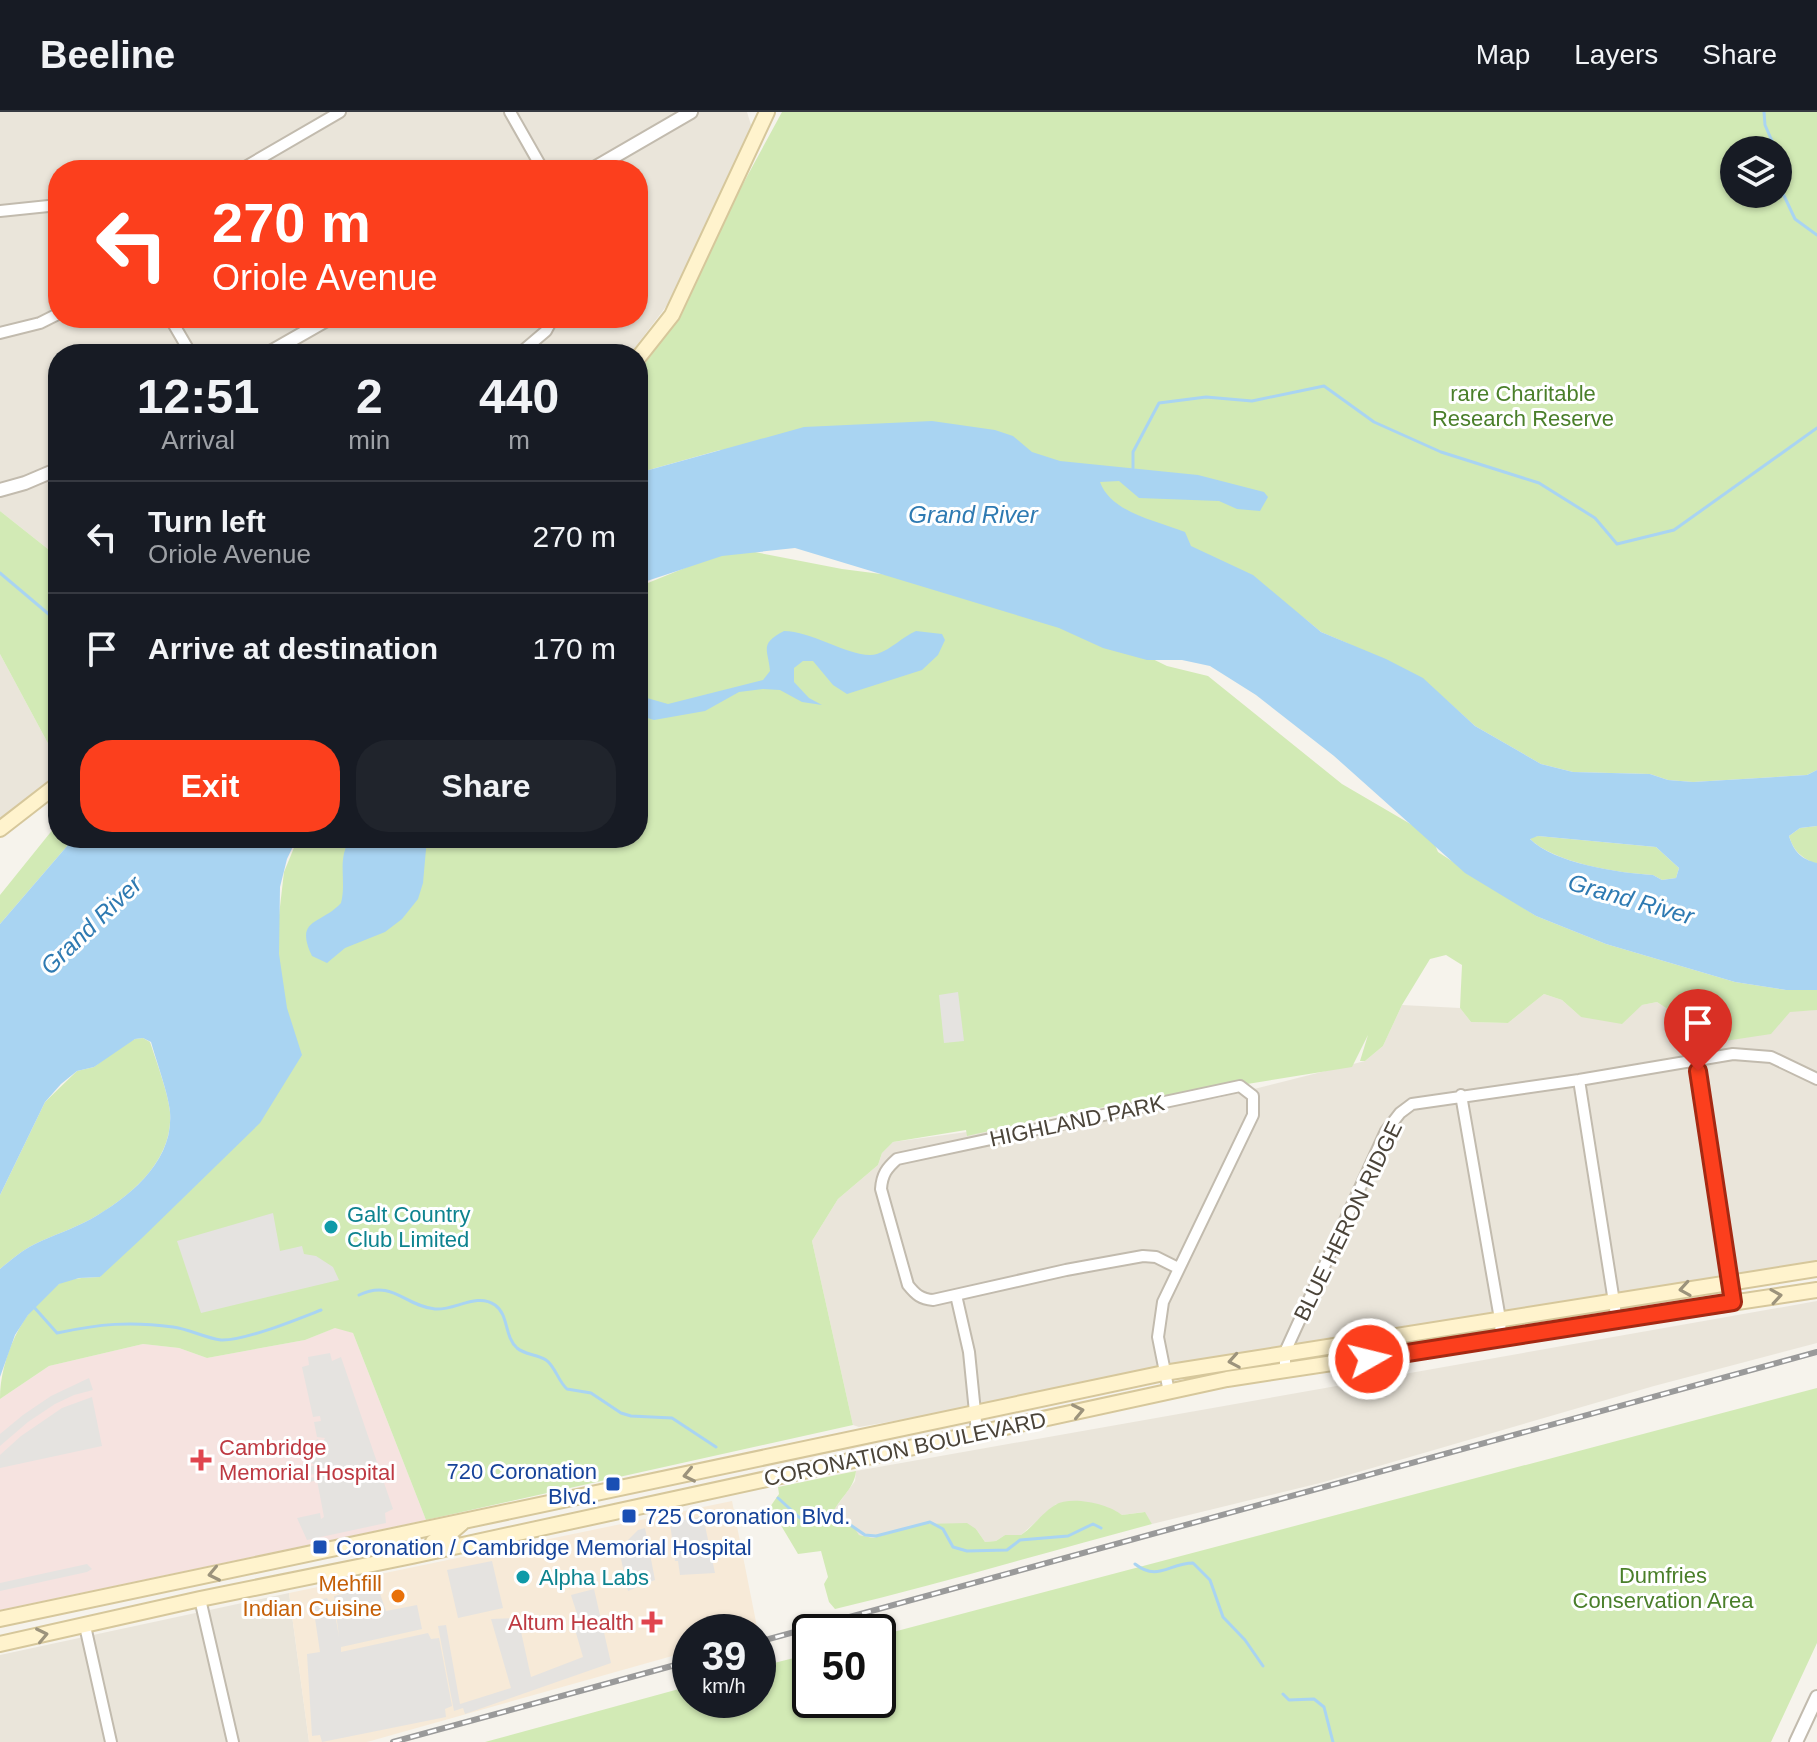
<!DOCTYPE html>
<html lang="en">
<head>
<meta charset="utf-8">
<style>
  :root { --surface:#171b24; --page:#20242c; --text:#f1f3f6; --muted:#9ea1a6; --line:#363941; --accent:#fc3f1d }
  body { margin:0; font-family:Helvetica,sans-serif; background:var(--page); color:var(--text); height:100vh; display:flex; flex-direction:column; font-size:30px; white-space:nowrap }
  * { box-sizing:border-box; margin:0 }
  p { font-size:26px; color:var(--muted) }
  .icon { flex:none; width:44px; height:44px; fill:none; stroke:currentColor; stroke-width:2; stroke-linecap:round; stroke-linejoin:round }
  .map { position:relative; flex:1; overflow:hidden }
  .panel { position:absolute; left:48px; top:232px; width:600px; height:504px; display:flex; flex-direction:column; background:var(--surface); border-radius:32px; box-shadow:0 2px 6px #0004 }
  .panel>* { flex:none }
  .top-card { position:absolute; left:48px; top:48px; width:600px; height:168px; border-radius:32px; box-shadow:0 2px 6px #0004; background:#fc3f1d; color:#fff; overflow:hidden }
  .fabs { position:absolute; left:1720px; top:24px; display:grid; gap:16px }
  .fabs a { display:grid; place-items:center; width:72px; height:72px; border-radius:50%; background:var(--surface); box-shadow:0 2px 6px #0004; font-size:40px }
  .speed { position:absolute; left:672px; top:1502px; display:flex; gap:16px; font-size:40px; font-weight:700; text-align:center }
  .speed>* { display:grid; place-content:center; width:104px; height:104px; border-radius:50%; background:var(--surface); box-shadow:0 2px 6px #0004; line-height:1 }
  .speed small { font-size:20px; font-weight:400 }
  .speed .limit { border:4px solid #111; border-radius:12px; background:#fff; color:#111 }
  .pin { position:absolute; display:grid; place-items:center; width:68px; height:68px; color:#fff; margin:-82px -34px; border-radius:50% 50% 50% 0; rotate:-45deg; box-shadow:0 0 8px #0007 }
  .pin .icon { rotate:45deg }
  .me { position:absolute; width:88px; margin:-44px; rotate:82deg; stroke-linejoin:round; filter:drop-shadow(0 0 6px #0008) }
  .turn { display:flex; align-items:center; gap:28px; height:168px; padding:0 32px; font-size:36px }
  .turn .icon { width:104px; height:104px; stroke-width:2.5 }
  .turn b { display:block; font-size:56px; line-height:68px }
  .eta { display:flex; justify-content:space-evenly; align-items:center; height:136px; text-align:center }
  .eta b { font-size:48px; font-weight:800; line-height:56px }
  .cta { display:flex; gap:16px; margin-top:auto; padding:16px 32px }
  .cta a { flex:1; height:92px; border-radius:32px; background:var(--accent); color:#fff; font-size:32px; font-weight:800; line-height:92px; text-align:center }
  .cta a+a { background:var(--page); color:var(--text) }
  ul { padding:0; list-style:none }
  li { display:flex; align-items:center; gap:24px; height:112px; padding:0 32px; border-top:2px solid var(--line) }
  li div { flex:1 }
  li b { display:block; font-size:30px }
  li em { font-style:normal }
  header { display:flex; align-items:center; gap:48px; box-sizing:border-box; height:112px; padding:0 40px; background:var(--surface); border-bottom:2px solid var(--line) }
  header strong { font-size:38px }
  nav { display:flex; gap:44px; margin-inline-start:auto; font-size:28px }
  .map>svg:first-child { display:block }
  .residential { fill:#eae5da; fill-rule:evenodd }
  .commercial { fill:#f7ead8 }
  .medical { fill:#f6e3e0 }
  .green { fill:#d2eab5; fill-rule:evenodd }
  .parking { fill:#e5e3e0 }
  .water { fill:#a9d4f2; fill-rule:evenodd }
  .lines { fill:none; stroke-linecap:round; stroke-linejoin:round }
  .stream { stroke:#a9d4f2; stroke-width:3 }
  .minor-casing { stroke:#c2bbae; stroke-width:14 }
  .tertiary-casing { stroke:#c2bbae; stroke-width:16 }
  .secondary-casing { stroke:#d6c79b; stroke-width:18 }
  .minor { stroke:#fff; stroke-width:10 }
  .tertiary { stroke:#fff; stroke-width:12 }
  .secondary { stroke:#fff3cd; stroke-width:14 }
  .rail-casing { stroke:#9a9a9a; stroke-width:6 }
  .rail { stroke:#fff; stroke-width:3; stroke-dasharray:9; stroke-linecap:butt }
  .oneway { stroke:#9c937c }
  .route-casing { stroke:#a42913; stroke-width:20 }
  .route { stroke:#fc3f1d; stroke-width:14 }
  .culture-dot { fill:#0f9aa8; stroke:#fff; stroke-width:3 }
  .health-dot { fill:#e0444e; stroke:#fff; stroke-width:3 }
  .transit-dot { fill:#1a4fb4; stroke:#fff; stroke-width:3 }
  .food-dot { fill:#e8710a; stroke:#fff; stroke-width:3 }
  .labels { text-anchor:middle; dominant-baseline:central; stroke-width:6; stroke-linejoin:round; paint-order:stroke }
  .park-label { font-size:22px; fill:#4a7f2a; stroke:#fff }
  .street-label { font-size:22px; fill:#4b4439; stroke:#fff }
  .culture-label { font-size:22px; fill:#0d838f; stroke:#fff; text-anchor:start }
  .health-label { font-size:22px; fill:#be3a42; stroke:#fff; text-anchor:start }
  .transit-label { font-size:22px; fill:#164399; stroke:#fff; text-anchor:start }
  .food-label { font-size:22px; fill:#c56008; stroke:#fff; text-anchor:end }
  .water-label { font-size:24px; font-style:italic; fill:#2e7ab2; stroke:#fff }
</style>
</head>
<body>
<header>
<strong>Beeline</strong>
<nav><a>Map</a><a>Layers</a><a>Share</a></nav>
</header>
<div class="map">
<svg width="1817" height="1630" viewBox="0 0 1817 1630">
  <rect width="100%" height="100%" fill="#f6f3ec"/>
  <path class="residential" d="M0 0H747L752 16 674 184 630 242H58V445L0 399ZM58 58H638V206H58Z
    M0 542 58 650V667L0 708Z
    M1544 882 1562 888 1581 905 1657 890 1675 902 1817 898V1151L859 1315 853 1313 812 1129 838 1087 878 1053 882 1041 893 1030 1218 986 1365 949 1383 934 1402 893 1460 896 1471 910 1508 911Z
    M1817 1189V1231L1654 1274 1324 1370 1152 1412 1144 1400 1122 1403 1056 1392 1021 1423H1005L996 1429 985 1430 976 1417 923 1412 873 1426 859 1423 831 1406 833 1399 855 1369 856 1359Z
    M289 1481 309 1630H0V1543Z"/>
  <path class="commercial" d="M732 1389 758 1520H690V1539L367 1630H309L289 1481Z"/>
  <path class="medical" d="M337 1215 353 1221 426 1408 0 1498V1287L49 1254 143 1232 179 1236 207 1246 305 1228Z"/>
  <path class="green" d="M782 0H1817V658L1807 663 1693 670 1668 668 1650 662 1573 660 1541 652 1475 614 1444 586 1347 531 1321 520 1304 506 720 338 638 361V261L643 256ZM1734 38H1778V82H1734Z
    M0 399 58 445V650L0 542Z
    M734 436 842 457 1013 479 1167 554 1208 564 1342 672 1431 724 1438 740 1536 804 1606 832 1735 870 1786 878H1817V898L1790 900 1771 922 1705 932 1680 920 1675 902 1657 890 1642 893 1622 912 1581 905 1562 888 1544 882 1508 911 1471 910 1460 896 1462 853 1446 843 1430 847 1402 893 1383 934 1365 949H1360L1368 923 1352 955 1068 1001 967 1024 966 1018 893 1030 882 1041 878 1053 838 1087 812 1129 853 1313 426 1408 353 1221 335 1216 305 1228 207 1246 179 1236 143 1232 49 1254 0 1287C0 1246 22 1198 57 1173 68 1165 87 1166 100 1165L273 855 284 760 298 726H638V475Z
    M58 711V726H74L0 812V783Z
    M1817 714V751L1816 752C1801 745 1794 740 1789 724L1800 716Z
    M1538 724 1656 735 1679 756 1676 766 1662 768 1653 763C1618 761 1553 751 1529 726Z
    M143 926 150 930C156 948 169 984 170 1000 174 1049 129 1086 91 1107 73 1117 53 1123 35 1132 22 1138 11 1148 0 1157V1083L45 990 77 959 94 955 121 934 135 927Z
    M1817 1276V1531L1771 1630H485L690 1574V1588H758V1555L810 1542V1588H878V1524Z
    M856 1359C854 1379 836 1388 831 1406L836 1411H851L859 1423 873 1426 923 1412 967 1411 976 1417 985 1430 996 1429 1005 1423H1021C1033 1415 1042 1401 1055 1393 1071 1383 1109 1392 1122 1403L1145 1400 1152 1412C1046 1440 941 1472 835 1497L829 1490 824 1472 828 1465 821 1439 798 1442 770 1395 779 1382 778 1375Z"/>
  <path class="parking" d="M958 880 964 929 944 931 939 883Z
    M273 1101 280 1139 302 1134 304 1142 316 1144 333 1155 339 1168 201 1201 177 1129Z
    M330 1241 332 1249 341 1245 393 1397 385 1401 386 1411 307 1428 297 1406 320 1401 321 1407 324 1405 317 1368 310 1370 309 1366 316 1365V1362L309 1363 307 1356 315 1353 308 1349 317 1327 323 1330 325 1326 317 1325 314 1310 321 1309 320 1304 313 1305 302 1255 309 1253 308 1245Z
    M89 1266 93 1278 74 1283 55 1292 28 1310 0 1334V1322L23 1303 51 1284Z
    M92 1285 102 1334 0 1356V1343L21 1324 62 1296Z
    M703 1404 715 1461 680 1463 678 1449H675L670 1411Z
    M645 1416 655 1468 628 1479 618 1433 625 1431 638 1418Z
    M492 1449 503 1496 458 1506 447 1458Z
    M87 1452 92 1457 87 1460 0 1479V1471Z
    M377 1473 386 1499 417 1493 422 1517 341 1535V1540L428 1521 431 1527 439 1526 452 1594 445 1597 446 1605 322 1630 320 1623 312 1624 307 1542 320 1540 313 1493 319 1492V1488L327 1486 329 1490H333L339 1525 334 1484Z
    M594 1477 611 1551 465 1602 463 1596 454 1599 438 1514 446 1513 460 1592 511 1576 491 1507 518 1506 531 1565 583 1545 571 1504 577 1502 571 1483Z"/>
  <path class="water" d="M932 309 995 318 1013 324 1032 340 1060 349 1198 363 1264 380 1268 385 1260 399 1237 397 1219 389 1139 386 1119 369 1100 370C1111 401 1158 409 1185 420L1191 434 1253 463 1321 520 1386 547 1423 566 1475 614 1541 652 1573 660 1650 662 1668 668 1693 670 1807 663 1817 658V714L1800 716 1789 724C1794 740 1801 747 1817 751V878H1786L1735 870 1606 832 1536 804 1465 761 1334 644 1256 583 1210 554 1182 548H1147L1103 536 1059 516 795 436 722 444 638 472V361L804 315ZM1538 724 1656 735 1679 756 1676 766 1662 768 1653 763C1619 761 1553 751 1530 727Z
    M784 519C813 519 856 549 877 542 892 537 902 525 916 519L942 522 945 528 938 543 922 558 847 582 833 573 813 549H803L794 556V570L809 586 822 593 802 590 780 578 763 577 739 580 705 599 654 608 638 603V580L647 586 668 592 763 568 770 559C768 537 759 532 784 519Z
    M74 726H297L287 747 280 775 279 842 287 896 302 943 260 1011 142 1126 100 1165 79 1166 59 1172 28 1203 15 1223 0 1265V1157C11 1148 22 1138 35 1132 53 1123 73 1117 91 1107 129 1085 174 1050 170 1000 169 984 156 948 151 930L143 926 135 927 94 955 77 959 61 972 45 990 0 1083V812Z
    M351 726H427L423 771 418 787 402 807 385 820 345 836 327 851 312 844C294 806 321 813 341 791 347 768 336 747 351 726Z"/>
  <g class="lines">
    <path class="stream" d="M1764 0 1765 13 1776 38
      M1778 42 1780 47 1778 67
      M1778 71 1795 107 1817 123
      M1133 356V340L1159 291 1206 285 1252 289 1324 274 1374 310 1441 340 1539 371 1595 406 1617 432 1674 418 1817 316
      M0 461 58 510
      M359 1183C393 1167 404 1194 435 1197 454 1199 477 1180 495 1193 509 1203 504 1224 517 1236 525 1243 537 1242 546 1248 555 1254 558 1269 567 1277L591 1281 621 1301 631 1304 672 1306 716 1335
      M33 1194 57 1221C99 1212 130 1209 173 1215 189 1217 205 1226 221 1228 244 1229 298 1207 321 1198
      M778 1386 800 1406 849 1412 865 1423 876 1424 930 1410 943 1417 953 1435 967 1439 1007 1438 1020 1428 1068 1424 1093 1412 1101 1416
      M1135 1452C1158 1470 1169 1451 1193 1451L1210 1468 1223 1505 1245 1528 1263 1554
      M1283 1582 1289 1588 1314 1587 1324 1595 1333 1630"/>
    <g class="minor-casing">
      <path id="minor" d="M510 0 543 58
        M240 58 340 0
        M0 99 58 93
        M170 206 191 242
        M0 221 40 211 58 202
        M519 242 546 219 553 206
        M1696 949 1733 1190
        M1579 968 1617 1209
        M1461 983 1500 1207 1501 1227
        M956 1183 969 1240 977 1320
        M1285 1259V1240L1386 1019 1400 1001 1412 992 1579 968 1733 942 1771 945 1817 967
        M1169 1280 1158 1225 1163 1190 1253 1003V984L1240 974 897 1047C887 1056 882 1062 881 1077L908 1173C916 1183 921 1187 933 1188L1066 1158 1143 1144 1156 1145 1178 1156
        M200 1487 233 1630
        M85 1514 111 1630"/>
    </g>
    <g class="tertiary-casing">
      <path id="tertiary" d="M591 58 691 0
        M267 242 330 206
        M0 378 25 371 58 357
        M1796 1630 1817 1585"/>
    </g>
    <g class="secondary-casing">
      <path id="secondary" d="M638 246 672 203 767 0
        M0 717 58 672
        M432 1439 433 1430 447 1424 462 1411
        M0 1507 1164 1261 1817 1157
        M0 1532 200 1487 412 1444 1227 1267 1817 1178"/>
    </g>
    <use href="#minor" class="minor"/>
    <use href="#tertiary" class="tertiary"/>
    <use href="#secondary" class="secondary"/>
    <g class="rail-casing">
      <path id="rail" d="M758 1530 1817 1240
        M393 1630 690 1549"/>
    </g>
    <use href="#rail" class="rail"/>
  </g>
  <defs><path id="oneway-chevron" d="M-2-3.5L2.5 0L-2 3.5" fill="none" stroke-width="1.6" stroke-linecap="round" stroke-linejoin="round" transform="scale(2)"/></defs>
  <g class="oneway">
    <use href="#oneway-chevron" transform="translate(1685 1177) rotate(171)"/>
    <use href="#oneway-chevron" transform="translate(1776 1184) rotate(-9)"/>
    <use href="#oneway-chevron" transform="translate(1234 1249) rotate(170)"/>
    <use href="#oneway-chevron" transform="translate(1078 1299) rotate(-12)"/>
    <use href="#oneway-chevron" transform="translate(689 1363) rotate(168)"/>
    <use href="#oneway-chevron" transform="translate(214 1462) rotate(168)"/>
    <use href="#oneway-chevron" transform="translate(42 1523) rotate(-12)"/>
  </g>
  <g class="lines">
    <g class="route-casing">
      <path id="route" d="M1369 1247 1733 1190 1698 959"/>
    </g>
    <use href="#route" class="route"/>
  </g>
  <g class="culture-dot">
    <circle cx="331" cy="1115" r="8"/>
    <circle cx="523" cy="1465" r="8"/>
  </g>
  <g class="health-dot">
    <path d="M197 1336h8v8h8v8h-8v8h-8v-8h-8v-8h8z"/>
    <path d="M648 1498h8v8h8v8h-8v8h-8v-8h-8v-8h8z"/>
  </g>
  <g class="transit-dot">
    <rect x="605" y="1364" width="16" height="16" rx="4"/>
    <rect x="621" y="1396" width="16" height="16" rx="4"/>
    <rect x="312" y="1427" width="16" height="16" rx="4"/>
  </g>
  <circle class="food-dot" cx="398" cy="1484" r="8"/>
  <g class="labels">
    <g class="park-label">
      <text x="1523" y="281">rare Charitable<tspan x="1523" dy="25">Research Reserve</tspan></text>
      <text x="1663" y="1463">Dumfries<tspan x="1663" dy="25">Conservation Area</tspan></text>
    </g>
    <g class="street-label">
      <text transform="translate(1077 1009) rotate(-12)">HIGHLAND PARK</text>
      <text transform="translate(1348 1109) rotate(-64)">BLUE HERON RIDGE</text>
      <text transform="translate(905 1337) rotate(-12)">CORONATION BOULEVARD</text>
    </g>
    <g class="culture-label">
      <text x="347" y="1102">Galt Country<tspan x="347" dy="25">Club Limited</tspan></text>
      <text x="539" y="1465">Alpha Labs</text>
    </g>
    <g class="health-label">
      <text x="219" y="1335">Cambridge<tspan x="219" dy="25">Memorial Hospital</tspan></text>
      <text x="634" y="1510" text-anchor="end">Altum Health</text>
    </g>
    <g class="transit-label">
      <text x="597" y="1359" text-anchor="end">720 Coronation<tspan x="597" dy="25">Blvd.</tspan></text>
      <text x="645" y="1404">725 Coronation Blvd.</text>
      <text x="336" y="1435">Coronation / Cambridge Memorial Hospital</text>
    </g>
    <g class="food-label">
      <text x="382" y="1471">Mehfill<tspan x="382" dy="25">Indian Cuisine</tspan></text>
    </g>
    <g class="water-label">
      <text x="973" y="402">Grand River</text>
      <text transform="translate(1631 787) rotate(16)">Grand River</text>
      <text transform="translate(91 813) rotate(-44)">Grand River</text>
    </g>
  </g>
</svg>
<div class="fabs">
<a><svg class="icon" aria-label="layers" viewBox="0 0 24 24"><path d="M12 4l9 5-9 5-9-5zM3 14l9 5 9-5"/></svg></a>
</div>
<div class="speed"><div>39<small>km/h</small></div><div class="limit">50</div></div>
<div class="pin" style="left:1698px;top:959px;background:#d93025"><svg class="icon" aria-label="arrive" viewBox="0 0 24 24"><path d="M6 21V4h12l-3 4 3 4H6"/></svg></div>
<svg class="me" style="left:1369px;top:1247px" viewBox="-20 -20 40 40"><circle r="17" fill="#fc3f1d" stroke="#fff" stroke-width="3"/><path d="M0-11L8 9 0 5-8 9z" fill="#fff"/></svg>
<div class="top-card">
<div class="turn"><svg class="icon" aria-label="left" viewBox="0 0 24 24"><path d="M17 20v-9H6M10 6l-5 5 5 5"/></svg><div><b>270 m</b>Oriole Avenue</div></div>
</div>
<section class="panel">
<div class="eta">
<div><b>12:51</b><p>Arrival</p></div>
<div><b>2</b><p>min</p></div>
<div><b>440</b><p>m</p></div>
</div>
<ul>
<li><svg class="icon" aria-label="left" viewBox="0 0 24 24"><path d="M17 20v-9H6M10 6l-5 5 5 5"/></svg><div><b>Turn left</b><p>Oriole Avenue</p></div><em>270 m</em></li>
<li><svg class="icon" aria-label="arrive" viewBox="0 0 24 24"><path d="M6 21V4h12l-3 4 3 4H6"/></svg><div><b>Arrive at destination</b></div><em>170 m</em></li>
</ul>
<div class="cta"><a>Exit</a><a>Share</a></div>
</section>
</div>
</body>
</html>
